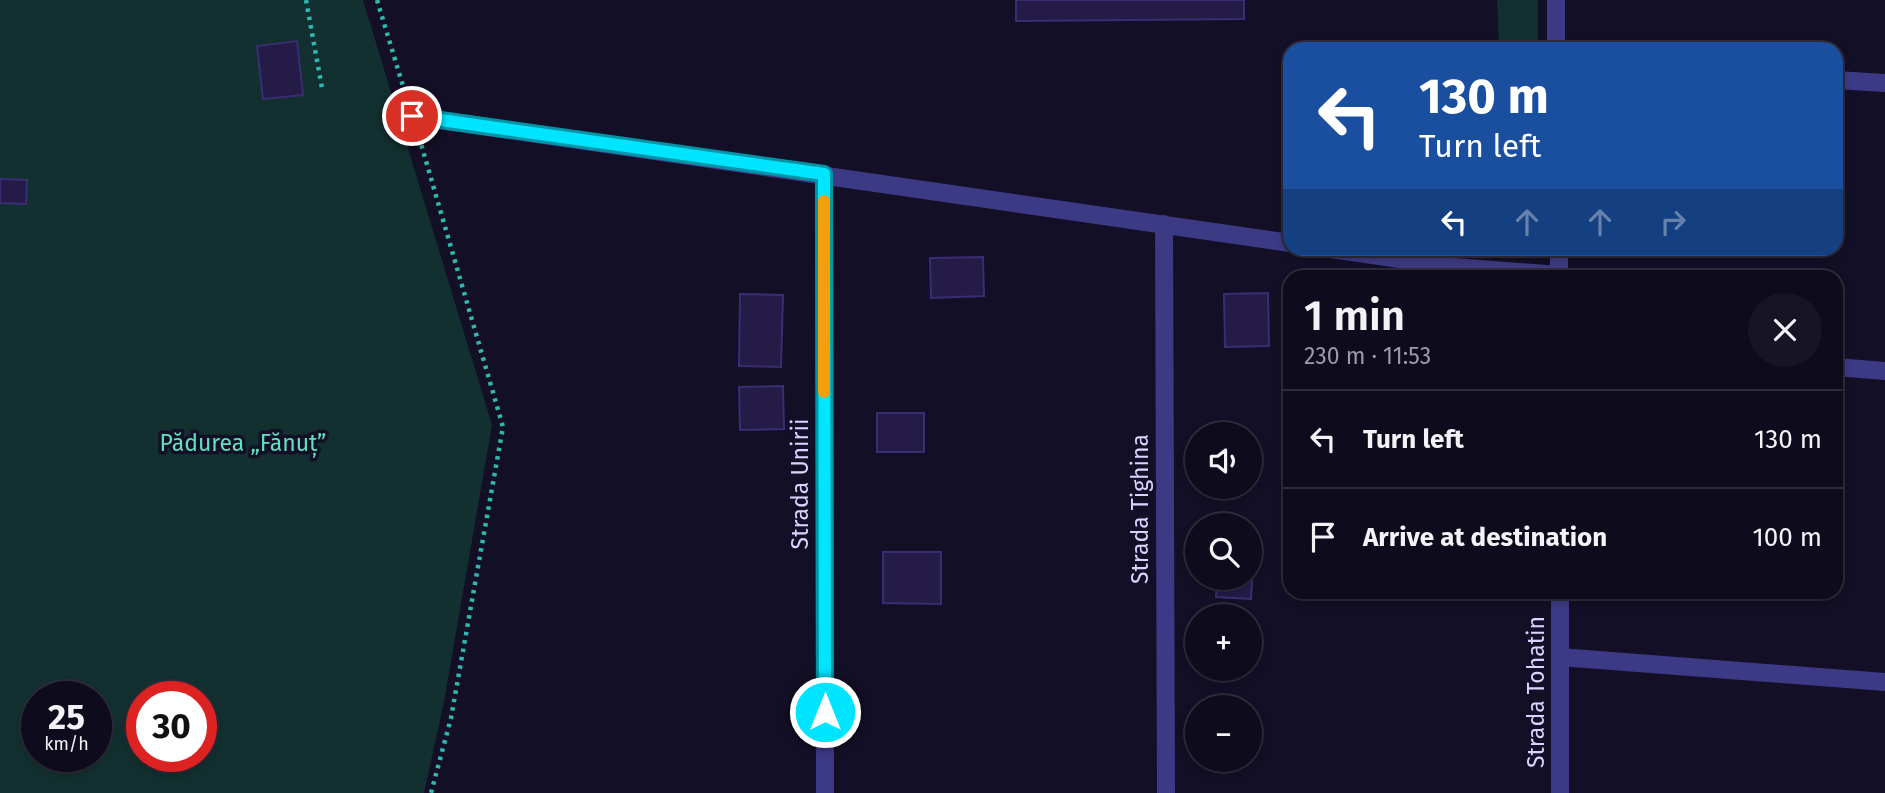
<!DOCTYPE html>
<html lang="en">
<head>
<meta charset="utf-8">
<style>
  :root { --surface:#0e0b1c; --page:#171425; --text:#f1f3f6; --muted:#9b9ba3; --line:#2e2b3b }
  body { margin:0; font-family:"Fira Sans",sans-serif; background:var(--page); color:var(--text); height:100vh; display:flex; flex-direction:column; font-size:26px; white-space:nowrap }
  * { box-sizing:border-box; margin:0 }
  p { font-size:23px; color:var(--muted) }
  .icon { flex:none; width:38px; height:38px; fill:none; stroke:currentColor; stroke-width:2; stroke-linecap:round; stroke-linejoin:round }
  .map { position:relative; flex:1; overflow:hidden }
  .sheet { position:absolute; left:1283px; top:270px; width:560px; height:329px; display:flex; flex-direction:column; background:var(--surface); border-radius:21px; box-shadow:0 4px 10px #0003,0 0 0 2px var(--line) }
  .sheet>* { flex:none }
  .guide { position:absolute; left:1283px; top:42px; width:560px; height:214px; border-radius:21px; box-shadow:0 4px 10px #0003,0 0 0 2px var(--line); background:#1a4fa0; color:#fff; overflow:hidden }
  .fabs { position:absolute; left:1185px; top:422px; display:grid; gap:14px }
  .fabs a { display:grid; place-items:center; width:77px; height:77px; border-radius:50%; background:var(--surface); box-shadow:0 4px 10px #0003,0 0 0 2px var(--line); font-size:35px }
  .speed { position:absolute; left:21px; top:681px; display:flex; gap:14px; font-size:35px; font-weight:700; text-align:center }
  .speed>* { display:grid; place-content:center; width:91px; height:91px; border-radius:50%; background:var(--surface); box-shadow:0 4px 10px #0003,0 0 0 2px var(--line); line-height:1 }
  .speed small { font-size:18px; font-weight:400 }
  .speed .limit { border:10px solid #d22; background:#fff; color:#111 }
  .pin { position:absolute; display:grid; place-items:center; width:60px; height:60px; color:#fff; margin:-30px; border:4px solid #fff; border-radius:50%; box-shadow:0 2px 7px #0007 }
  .me { position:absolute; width:77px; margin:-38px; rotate:0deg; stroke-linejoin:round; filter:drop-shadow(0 0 5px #0008) }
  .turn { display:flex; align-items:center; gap:24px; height:147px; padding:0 21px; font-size:32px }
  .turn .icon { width:91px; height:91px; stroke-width:2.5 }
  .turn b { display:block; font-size:49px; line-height:60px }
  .lanes { display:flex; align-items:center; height:66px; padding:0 21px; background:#0003; justify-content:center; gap:35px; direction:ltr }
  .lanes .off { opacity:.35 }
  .round { display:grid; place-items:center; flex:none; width:74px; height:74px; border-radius:37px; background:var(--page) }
  .headline { display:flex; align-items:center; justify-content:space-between; height:119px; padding:0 21px }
  h1 { font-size:42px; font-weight:600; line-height:52px }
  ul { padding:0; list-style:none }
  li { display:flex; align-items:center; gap:21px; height:98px; padding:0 21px; border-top:2px solid var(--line) }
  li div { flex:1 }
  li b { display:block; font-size:26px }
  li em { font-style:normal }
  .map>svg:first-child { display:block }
  .green { fill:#12302f; fill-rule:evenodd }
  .building { fill:#241b47; stroke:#3b2d73; stroke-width:2 }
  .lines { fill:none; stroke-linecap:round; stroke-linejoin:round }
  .path { stroke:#2fb8b0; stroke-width:4.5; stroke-dasharray:3.5 5; stroke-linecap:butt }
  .minor { stroke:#3d3a85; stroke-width:18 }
  .route-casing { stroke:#0095a6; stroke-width:18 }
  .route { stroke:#00e5ff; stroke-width:12 }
  .slow { stroke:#f59e0b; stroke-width:12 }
  .labels { text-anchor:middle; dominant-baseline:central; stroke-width:7; stroke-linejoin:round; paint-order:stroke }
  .park-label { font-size:23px; fill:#5fe0c0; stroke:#130f26 }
  .street-label { font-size:23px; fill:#d9d4ff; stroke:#130f26 }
</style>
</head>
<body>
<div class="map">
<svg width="1885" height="793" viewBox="0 0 1885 793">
  <rect width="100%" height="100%" fill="#130f26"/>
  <path class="green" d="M0 0H363L492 425 444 702 424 793H0ZM37 696H96V756H37ZM142 696H201V756H142Z
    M1497 0H1538V49H1499Z"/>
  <path class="building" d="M1016 0H1244V19L1016 21Z
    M297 41 303 95 263 99 257 46Z
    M0 179 27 180 26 204 0 203Z
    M983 257 984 296 931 298 930 258Z
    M1268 293 1269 346 1225 347 1224 294Z
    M740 294 783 295 781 367 739 366Z
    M783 386 784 429 740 430 739 387Z
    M877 413H924V452H877Z
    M1250 546H1254L1251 599 1216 597 1217 578H1250Z
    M883 552H941V604L883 603Z"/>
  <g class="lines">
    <path class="path" d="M306 0 322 88
      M377 0 406 96
      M419 137 503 427 451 718 431 793"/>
    <path class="minor" d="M1556 0V49
      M1836 80 1885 83
      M412 116 1290 243
      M824 175 825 793
      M1164 224 1166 793
      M1325 248 1454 267 1559 275
      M1559 248V276
      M1836 367 1885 371
      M1560 592V793
      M1560 657 1885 682"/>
  </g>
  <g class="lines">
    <g class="route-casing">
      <path id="route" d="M412 116 824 174 825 712"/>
    </g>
    <use href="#route" class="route"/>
    <path class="slow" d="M824 201V392"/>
  </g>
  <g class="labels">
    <g class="park-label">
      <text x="243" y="443">Pădurea „Fănuț”</text>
    </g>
    <g class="street-label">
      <text transform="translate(800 484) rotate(-90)">Strada Unirii</text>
      <text transform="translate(1140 509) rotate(-90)">Strada Tighina</text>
      <text transform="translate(1536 692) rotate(-90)">Strada Tohatin</text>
    </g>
  </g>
</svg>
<div class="fabs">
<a><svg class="icon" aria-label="sound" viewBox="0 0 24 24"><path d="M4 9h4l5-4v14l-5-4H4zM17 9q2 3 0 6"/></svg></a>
<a><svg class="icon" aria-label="search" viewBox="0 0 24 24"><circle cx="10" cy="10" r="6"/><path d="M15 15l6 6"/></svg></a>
<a>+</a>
<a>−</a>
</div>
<div class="speed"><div>25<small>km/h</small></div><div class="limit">30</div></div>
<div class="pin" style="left:412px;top:116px;background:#d93025"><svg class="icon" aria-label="arrive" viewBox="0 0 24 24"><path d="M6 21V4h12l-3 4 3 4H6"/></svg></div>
<svg class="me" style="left:825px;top:712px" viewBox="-20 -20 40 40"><circle r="17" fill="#00e5ff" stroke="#fff" stroke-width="3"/><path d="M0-11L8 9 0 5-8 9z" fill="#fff"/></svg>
<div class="guide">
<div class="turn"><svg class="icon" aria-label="left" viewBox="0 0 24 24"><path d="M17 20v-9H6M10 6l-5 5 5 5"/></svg><div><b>130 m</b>Turn left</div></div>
<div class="lanes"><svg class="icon" aria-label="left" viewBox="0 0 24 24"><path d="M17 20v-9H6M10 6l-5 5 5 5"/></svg><svg class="icon off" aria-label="ahead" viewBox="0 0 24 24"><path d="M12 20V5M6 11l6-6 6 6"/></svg><svg class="icon off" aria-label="ahead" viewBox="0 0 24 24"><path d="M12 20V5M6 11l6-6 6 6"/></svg><svg class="icon off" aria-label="right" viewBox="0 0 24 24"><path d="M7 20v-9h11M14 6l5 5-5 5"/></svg></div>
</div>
<section class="sheet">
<div class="headline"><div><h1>1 min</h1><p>230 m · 11:53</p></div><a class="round"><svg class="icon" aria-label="close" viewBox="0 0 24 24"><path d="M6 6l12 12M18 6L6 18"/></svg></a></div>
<ul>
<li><svg class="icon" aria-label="left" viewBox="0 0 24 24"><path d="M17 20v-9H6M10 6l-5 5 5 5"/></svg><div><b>Turn left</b></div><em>130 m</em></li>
<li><svg class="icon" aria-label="arrive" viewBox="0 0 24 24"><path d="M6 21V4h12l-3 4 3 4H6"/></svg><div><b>Arrive at destination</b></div><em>100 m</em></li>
</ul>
</section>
</div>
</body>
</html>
